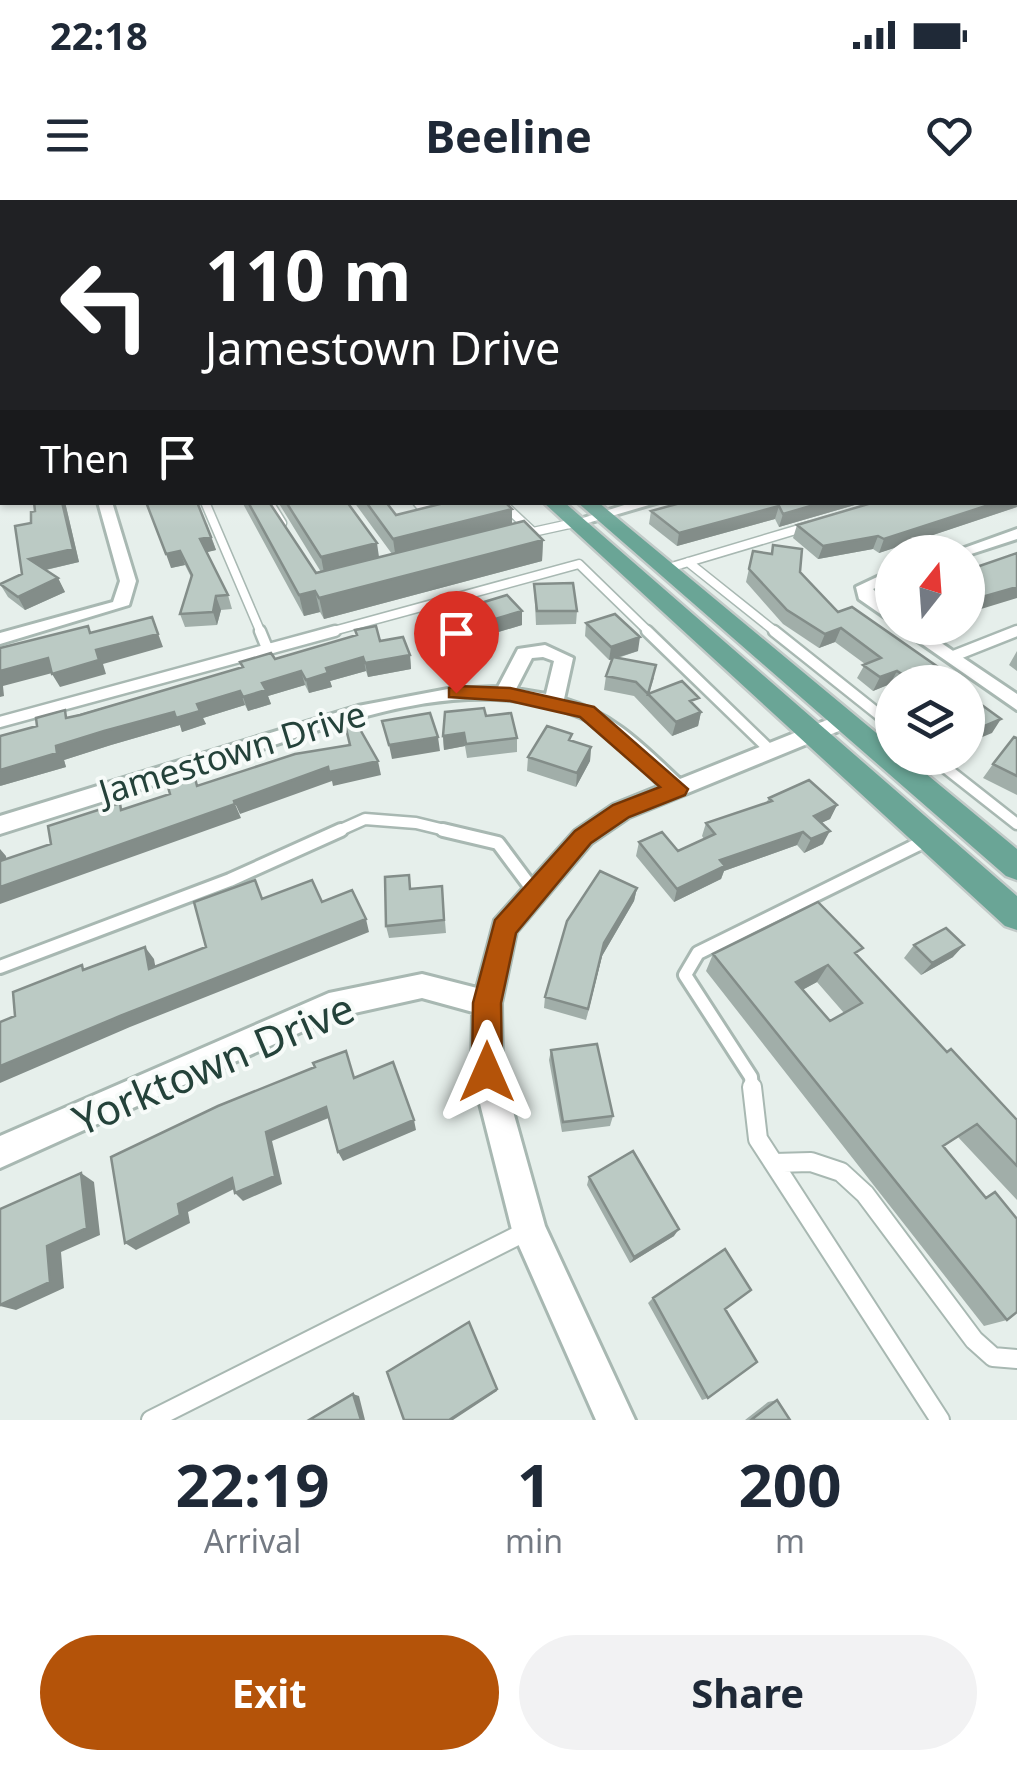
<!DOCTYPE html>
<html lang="en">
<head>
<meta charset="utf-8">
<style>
  :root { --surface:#fff; --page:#f2f2f3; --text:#1f2937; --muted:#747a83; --accent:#b45309 }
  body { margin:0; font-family:"Noto Sans",sans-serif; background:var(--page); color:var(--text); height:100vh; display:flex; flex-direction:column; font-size:38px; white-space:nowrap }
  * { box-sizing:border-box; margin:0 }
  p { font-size:32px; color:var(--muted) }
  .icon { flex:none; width:55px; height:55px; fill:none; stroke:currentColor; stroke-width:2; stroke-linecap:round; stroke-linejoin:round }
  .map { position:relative; height:1220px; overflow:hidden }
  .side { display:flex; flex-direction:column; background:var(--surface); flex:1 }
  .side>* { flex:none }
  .guide { position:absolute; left:0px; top:0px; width:1018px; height:305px; box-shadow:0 2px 8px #0004; background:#202124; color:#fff; overflow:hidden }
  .needle { width:65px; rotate:17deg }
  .tools { position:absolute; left:875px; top:335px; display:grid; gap:20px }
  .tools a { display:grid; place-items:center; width:110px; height:110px; border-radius:50%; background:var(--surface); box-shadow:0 2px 8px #0004; font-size:50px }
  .pin { position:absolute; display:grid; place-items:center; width:85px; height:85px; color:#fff; margin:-102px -42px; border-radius:50% 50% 50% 0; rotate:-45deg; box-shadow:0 0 10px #0007 }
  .pin .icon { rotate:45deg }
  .me { position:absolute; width:110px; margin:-55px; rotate:0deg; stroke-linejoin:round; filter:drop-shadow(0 0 8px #0008) }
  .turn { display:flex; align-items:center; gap:35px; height:210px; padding:0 40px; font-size:45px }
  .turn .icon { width:130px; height:130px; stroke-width:2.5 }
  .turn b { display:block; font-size:70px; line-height:85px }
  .then { display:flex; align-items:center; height:95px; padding:0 40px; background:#0003; gap:20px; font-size:38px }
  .eta { display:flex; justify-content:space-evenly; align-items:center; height:170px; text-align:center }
  .eta b { font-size:60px; font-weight:700; line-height:70px }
  .action { display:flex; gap:20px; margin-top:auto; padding:20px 40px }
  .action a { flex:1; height:115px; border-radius:60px; background:var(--accent); color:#fff; font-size:40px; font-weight:700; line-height:115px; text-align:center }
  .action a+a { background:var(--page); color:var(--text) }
  .status { display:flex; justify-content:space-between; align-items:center; height:70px; padding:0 50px; background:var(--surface); direction:ltr }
  .status svg { height:28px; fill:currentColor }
  header { display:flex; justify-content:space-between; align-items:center; height:130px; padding:0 40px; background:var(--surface); font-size:45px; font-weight:700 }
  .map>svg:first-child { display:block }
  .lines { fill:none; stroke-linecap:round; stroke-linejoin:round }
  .lane-far3-casing { stroke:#a8b8b2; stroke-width:11 }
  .lane-far2-casing { stroke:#a8b8b2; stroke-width:15 }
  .lane-far1-casing { stroke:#a8b8b2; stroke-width:18 }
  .lane-casing { stroke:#a8b8b2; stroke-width:22 }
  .street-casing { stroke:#a8b8b2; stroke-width:6 }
  .secondary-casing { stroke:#a4bbb3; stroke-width:35 }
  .primary-casing { stroke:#c2cac8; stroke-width:5 }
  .lane-far3 { stroke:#fff; stroke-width:8 }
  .lane-far2 { stroke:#fff; stroke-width:10 }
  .lane-far1 { stroke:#fff; stroke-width:12 }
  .lane { stroke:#fff; stroke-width:18 }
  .street { fill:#fff; fill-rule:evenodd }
  .secondary { stroke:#fff; stroke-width:30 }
  .primary { fill:#6aa596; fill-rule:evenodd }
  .wall { fill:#a1aea9; fill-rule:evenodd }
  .shaded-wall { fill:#838d89 }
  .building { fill:#bbcac4; stroke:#838d89; stroke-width:2.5; fill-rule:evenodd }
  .route { fill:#b45309; stroke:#753606; stroke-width:2.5 }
  .labels { text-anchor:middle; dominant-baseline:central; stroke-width:8; stroke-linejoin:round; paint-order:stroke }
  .street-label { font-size:35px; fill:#24423a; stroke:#f7fbf9 }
  .near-street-label { font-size:42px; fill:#24423a; stroke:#f7fbf9 }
</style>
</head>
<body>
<div class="status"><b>22:18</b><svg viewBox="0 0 49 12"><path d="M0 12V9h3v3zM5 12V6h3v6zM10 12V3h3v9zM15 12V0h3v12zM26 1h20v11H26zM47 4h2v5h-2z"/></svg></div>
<header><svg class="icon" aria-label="menu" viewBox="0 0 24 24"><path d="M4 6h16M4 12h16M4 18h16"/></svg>Beeline<svg class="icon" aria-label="heart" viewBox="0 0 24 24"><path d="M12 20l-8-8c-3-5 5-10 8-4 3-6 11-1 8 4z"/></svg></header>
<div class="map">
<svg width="1017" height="1220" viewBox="0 0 1017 1220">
  <rect width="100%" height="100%" fill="#e6efeb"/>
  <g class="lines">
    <g class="lane-far3-casing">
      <path id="lane-far3" d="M205 302 261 433
        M269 302 282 323
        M417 302 422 308 440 309
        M501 302 533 332 574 323
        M688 362 777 433
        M665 369 809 326
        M326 433 579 364 650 433
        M1012 433 1017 431"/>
    </g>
    <g class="lane-far2-casing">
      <path id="lane-far2" d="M260 431 267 448
        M647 431 771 551
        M774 431 892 525
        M951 457 1017 431
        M0 522 335 431
        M933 558 1017 624
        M336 632 365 619 416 623 453 632"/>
    </g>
    <g class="lane-far1-casing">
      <path id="lane-far1" d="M443 630 498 643 533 690
        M0 767 230 680 341 630
        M752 889 751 877 685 775 698 753 929 639"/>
    </g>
    <g class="lane-casing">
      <path id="lane" d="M752 887 758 939 940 1220
        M774 963 811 962 841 972 865 994 974 1140 993 1157 1017 1159
        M151 1220 527 1031"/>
    </g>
    <g class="street-casing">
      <path id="street" d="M1015 204H1017V212H1015Z
        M98 302H112L136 381 129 405 0 444V433L113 402 120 381Z
        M634 302H659L574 327 567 323Z
        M1017 329V339L968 355 953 352Z
        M892 370V381L873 389 892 409V422L859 399 856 387Z
        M899 428H919L1017 494V510Z
        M545 445 573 458 564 499C613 513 643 544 680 579L837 516H851L854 521 851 526 629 617 591 643 516 732 501 803 502 872 545 1026 635 1220H596L512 1030 472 872 473 812 422 798 332 818 0 968V936L329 793 422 774 477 788 495 720 575 631 613 605 660 586C636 562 612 531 580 517 464 468 329 528 218 564 145 588 73 611 0 634V616L358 506 448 489 498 487 518 449ZM543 457 554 461 546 494 516 489 532 458Z"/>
    </g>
    <g class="secondary-casing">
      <path id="secondary" d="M0 257 2 256"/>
    </g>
    <g class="primary-casing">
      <path id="primary" d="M543 302H564L1017 696V730L1005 726Z
        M577 302H598L892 546V558H907L1017 649V680L1006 676Z"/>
    </g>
    <use href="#lane-far3" class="lane-far3"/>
    <use href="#lane-far2" class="lane-far2"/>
    <use href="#lane-far1" class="lane-far1"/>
    <use href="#lane" class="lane"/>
    <use href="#street" class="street"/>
    <use href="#secondary" class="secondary"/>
    <use href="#primary" class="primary"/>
  </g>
  <path class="wall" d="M1017 214V307L879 353 873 349 818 359 793 338 797 325 1015 302Z
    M34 302H65L79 362 46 370 58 378 65 392 25 410 8 397 0 384 22 374 31 323 35 311Z
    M242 302H269L316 373 321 372 278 302H347L379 357 392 354 354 302H386L396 315 442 305V302H505L512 309V325L543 340 542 361 324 419 320 412 304 416Z
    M865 302 779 327 775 319 677 346 649 324 651 311Z
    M207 324 216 350 206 352 228 395 232 409 221 410 217 425 185 427 180 414 191 377 185 365 171 368Z
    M773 345 838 412 951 482H892V486L890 484 873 491 857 478 865 464 835 442 819 448 783 424 746 382 753 351 771 354Z
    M534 384 577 411 576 424 536 425Z
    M471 406 522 425 485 436 471 419Z
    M586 423 638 451 618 458 654 478 649 493 696 507 701 512 698 526 672 536 634 496 604 490 606 476 612 460H609L585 436Z
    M380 441 410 455 411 469 368 477 366 471 330 481 332 487 309 493 305 485 268 496 271 504 248 511 245 505 203 518 206 524 182 532 180 525 111 545 64 560 66 567 0 586 69 517 275 459Z
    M1017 451V471L1009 465Z
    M486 516 517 538V552L467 558 465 546 444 550 443 536Z
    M1017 538V595L983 578 993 564Z
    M571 540 591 547 590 561 576 587 527 571 528 557Z
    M769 598 837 605 830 619 821 623 823 644 804 653 797 645 724 671 721 679 674 702 636 656 639 642 678 651 704 639 702 636 706 623 766 603Z
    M442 686 446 733 389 738 386 726 411 689Z
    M637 688 634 701 602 756 586 820 544 808 545 797Z
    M914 745 953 757 921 775 904 758Z
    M713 754 858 756 947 852 1017 920V1000L958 937 944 946 1007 1120 984 1126 706 771ZM817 782 844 813 830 821 803 789Z
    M551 850 613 916 610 926 562 932 549 860Z
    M589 977 674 1036 630 1063 587 985Z
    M653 1098 708 1198 702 1200 648 1103Z
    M777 1200 790 1220H745L768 1202Z"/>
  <path class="shaded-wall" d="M1017 296V307L879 353 884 339 998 302H1015V297Z
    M62 302H65L79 362 36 372 29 359Z
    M824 302H865L779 327 783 314Z
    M779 306 775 319 677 346 679 333Z
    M512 309V330L396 360 393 339Z
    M878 336 873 349 818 359 823 346Z
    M211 337 216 350 204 353 200 339Z
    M543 340 542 361 324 419 319 398Z
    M377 343 380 364 325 378 321 357Z
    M180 351 185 365 171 368 166 354Z
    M58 378 65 392 25 410 18 397Z
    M1017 387V398L968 413V401Z
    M315 391 320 412 304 416 299 395Z
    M216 396 221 410 217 425 213 412Z
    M522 411V425L485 436V422Z
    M152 417 163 447 103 464 106 474 60 487 52 474Z
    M841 428 835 442 819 448 825 434Z
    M640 437 638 451 609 460 611 447Z
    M410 455 411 469 368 477 365 463Z
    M363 457 366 471 330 481 332 487 309 493 306 480 326 468Z
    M48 458 56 472 3 486 4 496 0 497V471Z
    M301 471 305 485 268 496 271 504 248 511 243 497 262 483Z
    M897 471 890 484 873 491 880 477Z
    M240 491 245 505 203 518 206 524 182 532 180 525 111 545 64 560 66 567 0 586V570L56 546Z
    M701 512 698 526 672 536 676 522Z
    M1001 519 992 533 968 543V533Z
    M464 533 465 546 444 550 443 536Z
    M438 537 440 551 392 559 389 545Z
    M591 547 590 561 576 587 577 573Z
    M378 561 381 575 333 586 332 581 240 614 234 601 328 567Z
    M235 604 241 618 0 704V687Z
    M837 605 830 619 808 629 814 616Z
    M830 631 823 644 804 653 811 639Z
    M803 632 797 645 724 671 721 679 674 702 677 689 720 660Z
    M0 649 6 656 8 675 0 666Z
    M637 688 634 701 602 756 586 820 604 743Z
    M366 719 369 732 130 827 0 883V866L120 816Z
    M964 745 953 757 921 775 932 763Z
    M145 747 154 759 158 781 149 769Z
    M828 765 817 782 786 799 796 782Z
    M326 907 331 917 272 941 282 984 243 1001 235 993 266 932Z
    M414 920 416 930 343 961 338 952Z
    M81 973 94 982 100 1035 61 1052 64 1088 16 1110 0 1106 47 1046Z
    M232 978 240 986 188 1012 190 1023 136 1050 125 1043 178 1004Z
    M679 1029 674 1036 630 1063 634 1057Z
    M497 1189V1191L453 1220H449Z
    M353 1194 359 1196 365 1220H361Z"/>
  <path class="building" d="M0 159H2V190L0 191Z
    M1017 160V181H1015V161Z
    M1015 214H1017V296L1015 297Z
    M34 302H62L73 349 29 359 58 378 18 397 0 384 22 374 15 326 31 323V312L35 311Z
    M146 302H197L211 337 200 339 228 395 216 396 213 412 180 414 192 375 180 351 166 354Z
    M248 302H269L316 373 524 321 543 340 319 398 315 391 299 395Z
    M286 302H347L377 343 321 357Z
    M366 302H386L396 315 448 302H505L512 309 393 339Z
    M684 302H824L783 314 779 306 679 333 651 311Z
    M875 302H998L884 339 878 336 823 346 797 325Z
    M773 345 802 349 800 372 838 412 852 407 948 474 943 477 951 482H914L897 471 880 477 863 465 881 458 841 428 825 434 787 410 749 369 753 351 772 354Z
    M1017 353V387L968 401V370Z
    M573 383 577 411H537L534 384Z
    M507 395 522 411 485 422 471 406Z
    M615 414 640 437 611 447 586 423Z
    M152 417 158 434 96 450 99 460 52 474 48 458 0 471V448L88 426 90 433Z
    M376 426 380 441 403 437 410 455 365 463 363 457 326 468 328 473 306 480 301 471 262 483 266 490 243 497 240 491 197 504 200 511 176 518 174 512 104 531 56 546 57 553 0 570V536L37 526 36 518 65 510 66 518 80 515 243 467 240 462 271 453 275 459 357 435 355 430Z
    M613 457 656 465 648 494 682 481 699 498 690 501 701 512 676 522 636 482 606 476Z
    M968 495 1001 519 968 533Z
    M484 508 486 516 511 513 517 538 466 544 464 533 443 536 445 512Z
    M349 510 378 561 329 572 328 567 234 601 235 604 0 687V661L51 644 48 626 120 603 121 610 170 594 168 587 195 578 197 586 295 554 350 545 342 512Z
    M430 513 438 537 389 545 382 521Z
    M547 526 572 534 569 540 591 547 577 573 528 557Z
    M1014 537 1017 538V576L993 564Z
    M809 580 837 605 814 616 830 631 811 639 803 632 720 660 725 666 677 689 639 642 662 632 678 651 715 634 706 623 772 601 769 598Z
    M600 671 637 688 604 743 588 809 545 797 567 721Z
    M409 675 410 689 442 686 444 720 386 726 385 677Z
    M255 680 262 699 312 680 322 702 352 690 366 719 120 816 0 866V822L15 816 13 792 82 765 83 770 145 747 149 769 206 747 194 702Z
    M818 702 863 748 855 753 947 852 951 849 1017 920V966L977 924 943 946 986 998 995 992 1017 1019V1112L1007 1120 713 754ZM828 765 862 803 830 821 796 782Z
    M946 728 964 745 932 763 914 745Z
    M597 844 613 916 563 922 551 850Z
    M346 851 354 878 393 862 414 920 338 952 326 907 266 932 275 976 235 993 232 978 178 1004 180 1015 125 1043 111 957 218 906 315 867 313 863Z
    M633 951 679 1029 634 1057 589 977Z
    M81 973 87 1028 47 1046 50 1082 0 1105V1009Z
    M725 1049 751 1090 725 1109 757 1162 708 1198 653 1098Z
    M469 1122 497 1189 449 1220H404L387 1172Z
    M353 1194 361 1220H309Z
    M777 1200 790 1220H751Z"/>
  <linearGradient id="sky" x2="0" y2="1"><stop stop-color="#84bce0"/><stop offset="0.48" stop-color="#f4f8f6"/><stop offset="1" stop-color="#f4f8f6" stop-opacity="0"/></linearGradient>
  <rect width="1017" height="329" fill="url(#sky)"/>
  <path class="route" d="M456 486 510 488 594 507 688 589 685 595 629 617 591 643 516 733 501 803 502 872 498 882 487 886 477 882 472 872 473 803 495 720 575 631 613 605 660 587 580 517 510 501 449 497V488Z"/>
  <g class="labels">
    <g class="street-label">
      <text transform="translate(232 552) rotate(-17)">Jamestown Drive</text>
    </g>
    <g class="near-street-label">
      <text transform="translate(213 863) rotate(-23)">Yorktown Drive</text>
    </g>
  </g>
</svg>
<div class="tools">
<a><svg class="needle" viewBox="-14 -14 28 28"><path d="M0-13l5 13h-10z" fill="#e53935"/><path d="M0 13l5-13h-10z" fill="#747a83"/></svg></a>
<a><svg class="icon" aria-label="layers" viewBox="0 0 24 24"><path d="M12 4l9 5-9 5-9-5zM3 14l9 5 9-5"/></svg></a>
</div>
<div class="pin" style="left:456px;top:493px;background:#d93025"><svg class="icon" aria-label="arrive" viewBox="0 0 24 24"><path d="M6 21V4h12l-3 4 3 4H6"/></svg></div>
<svg class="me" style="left:487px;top:872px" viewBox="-20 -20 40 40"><path d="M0-17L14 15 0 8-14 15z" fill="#b45309" stroke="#fff" stroke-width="4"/></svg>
<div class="guide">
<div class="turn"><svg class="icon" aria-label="left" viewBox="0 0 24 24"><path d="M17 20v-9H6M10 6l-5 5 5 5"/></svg><div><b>110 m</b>Jamestown Drive</div></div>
<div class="then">Then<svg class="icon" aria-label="arrive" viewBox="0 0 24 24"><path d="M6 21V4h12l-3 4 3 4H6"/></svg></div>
</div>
</div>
<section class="side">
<div class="eta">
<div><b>22:19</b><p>Arrival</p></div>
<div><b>1</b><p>min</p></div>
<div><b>200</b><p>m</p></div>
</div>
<div class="action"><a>Exit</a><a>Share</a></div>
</section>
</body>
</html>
